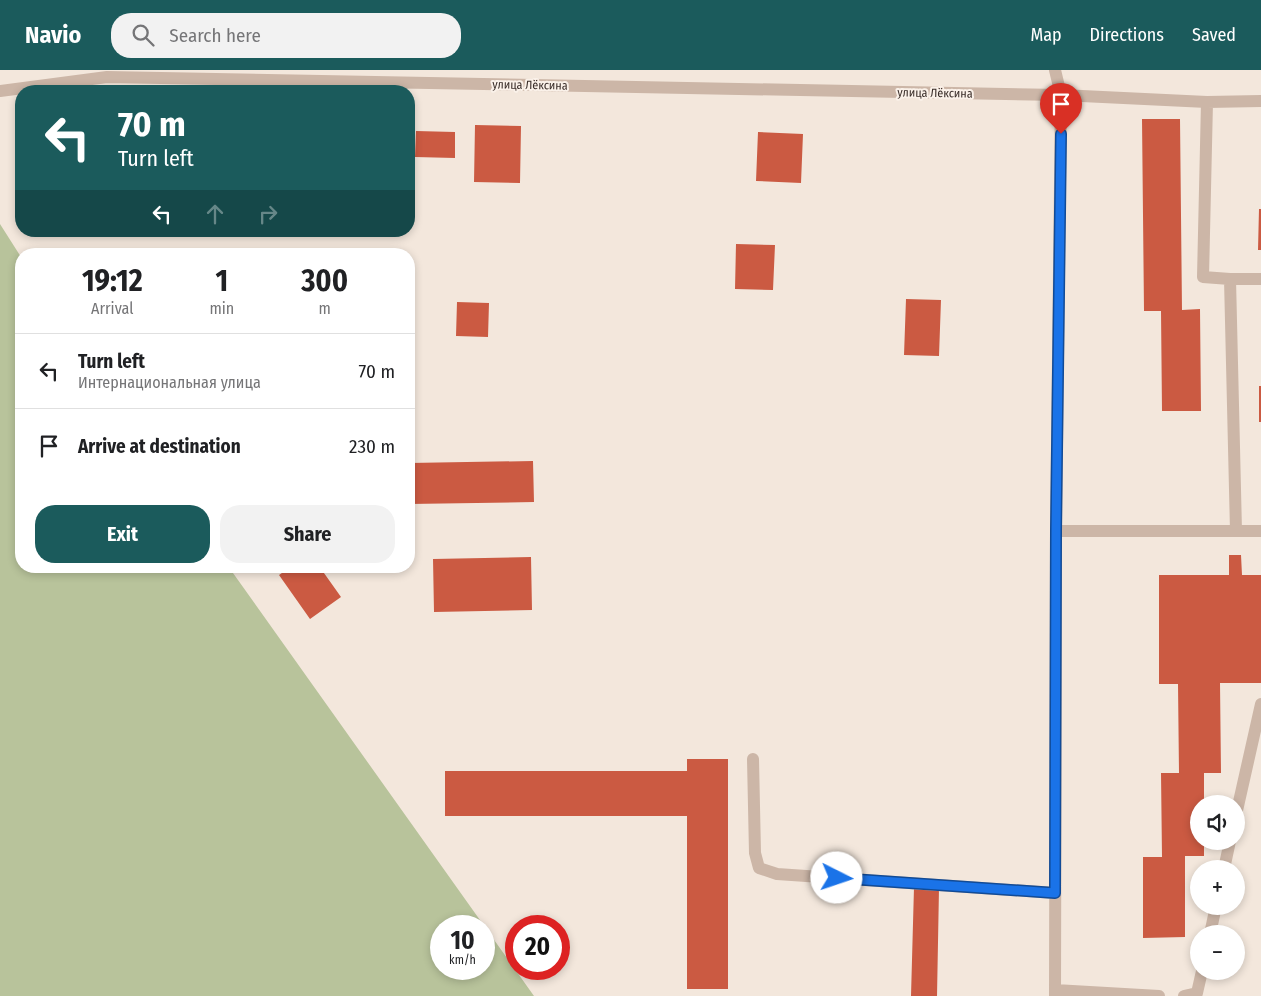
<!DOCTYPE html>
<html lang="en">
<head>
<meta charset="utf-8">
<style>
  :root { --surface:#fff; --page:#f2f2f2; --text:#202124; --muted:#757577; --line:#e0e0e0; --accent:#1b5b5c }
  body { margin:0; font-family:"Fira Sans Condensed",sans-serif; background:var(--page); color:var(--text); height:100vh; display:flex; flex-direction:column; font-size:19px; white-space:nowrap }
  * { box-sizing:border-box; margin:0 }
  p { font-size:16px; color:var(--muted) }
  .icon { flex:none; width:28px; height:28px; fill:none; stroke:currentColor; stroke-width:2; stroke-linecap:round; stroke-linejoin:round }
  .map { position:relative; flex:1; overflow:hidden }
  .panel { position:absolute; left:15px; top:178px; width:400px; height:325px; display:flex; flex-direction:column; background:var(--surface); border-radius:20px; box-shadow:0 2px 8px #0003 }
  .panel>* { flex:none }
  .banner { position:absolute; left:15px; top:15px; width:400px; height:152px; border-radius:20px; box-shadow:0 2px 8px #0003; background:#1b5b5c; color:#fff; overflow:hidden }
  .fabs { position:absolute; left:1190px; top:725px; display:grid; gap:10px }
  .fabs a { display:grid; place-items:center; width:55px; height:55px; border-radius:50%; background:var(--surface); box-shadow:0 2px 8px #0003; font-size:25px }
  .speed { position:absolute; left:430px; top:845px; display:flex; gap:10px; font-size:25px; font-weight:700; text-align:center }
  .speed>* { display:grid; place-content:center; width:65px; height:65px; border-radius:50%; background:var(--surface); box-shadow:0 2px 8px #0003; line-height:1 }
  .speed small { font-size:12px; font-weight:400 }
  .speed .limit { border:8px solid #d22; background:#fff; color:#111 }
  .pin { position:absolute; display:grid; place-items:center; width:42px; height:42px; color:#fff; margin:-51px -21px; border-radius:50% 50% 50% 0; rotate:-45deg; box-shadow:0 0 5px #0007 }
  .pin .icon { rotate:45deg }
  .me { position:absolute; width:55px; margin:-28px; rotate:94deg; stroke-linejoin:round; filter:drop-shadow(0 0 4px #0008) }
  .turn { display:flex; align-items:center; gap:18px; height:105px; padding:0 20px; font-size:22px }
  .turn .icon { width:65px; height:65px; stroke-width:2.5 }
  .turn b { display:block; font-size:35px; line-height:42px }
  .lanes { display:flex; align-items:center; height:48px; padding:0 20px; background:#0003; justify-content:center; gap:25px; direction:ltr }
  .lanes .off { opacity:.35 }
  .eta { display:flex; justify-content:space-evenly; align-items:center; height:85px; text-align:center }
  .eta b { font-size:30px; font-weight:700; line-height:35px }
  .button { display:flex; gap:10px; margin-top:auto; padding:10px 20px }
  .button a { flex:1; height:58px; border-radius:20px; background:var(--accent); color:#fff; font-size:20px; font-weight:700; line-height:58px; text-align:center }
  .button a+a { background:var(--page); color:var(--text) }
  ul { padding:0; list-style:none }
  li { display:flex; align-items:center; gap:15px; height:75px; padding:0 20px; border-top:1px solid var(--line) }
  li div { flex:1 }
  li b { display:block; font-size:19px }
  li em { font-style:normal }
  header { display:flex; align-items:center; gap:30px; box-sizing:border-box; height:70px; padding:0 25px; background:var(--accent); color:#fff }
  header strong { font-size:24px }
  nav { display:flex; gap:28px; margin-inline-start:auto; font-size:18px }
  .search { width:350px; height:45px; background:var(--page); display:flex; align-items:center; gap:12px; box-sizing:border-box; padding:0 18px; border-radius:20px; color:var(--muted); font-size:19px }
  .map>svg:first-child { display:block }
  .green { fill:#b8c39b; fill-rule:evenodd }
  .building { fill:#cb5a42 }
  .lines { fill:none; stroke-linecap:round; stroke-linejoin:round }
  .minor { stroke:#ccb6a7; stroke-width:12 }
  .route-casing { stroke:#114b97; stroke-width:12 }
  .route { stroke:#1a73e8; stroke-width:9 }
  .labels { text-anchor:middle; dominant-baseline:central; stroke-width:4; stroke-linejoin:round; paint-order:stroke }
  .street-label { font-size:12px; fill:#382c28; stroke:#faf1e9 }
</style>
</head>
<body>
<header>
<strong>Navio</strong>
<div class="search"><svg class="icon" aria-label="search" viewBox="0 0 24 24"><circle cx="10" cy="10" r="6"/><path d="M15 15l6 6"/></svg>Search here</div>
<nav><a>Map</a><a>Directions</a><a>Saved</a></nav>
</header>
<div class="map">
<svg width="1261" height="926" viewBox="0 0 1261 926">
  <rect width="100%" height="100%" fill="#f3e7dc"/>
  <path class="green" d="M0 154 21 187V496H228L534 926H0ZM441 856H484V899H441Z"/>
  <path class="building" d="M1142 49H1180L1182 240 1200 239 1201 341H1162L1161 241H1144Z
    M475 55 521 56 520 113 474 112Z
    M416 61 455 62V88L415 87Z
    M758 62 803 64 801 113 756 111Z
    M1259 139H1261V180H1258Z
    M736 174 775 175 773 220 735 219Z
    M906 229 941 230 939 286 904 285Z
    M457 232 489 233 488 267 456 266Z
    M1259 316H1261V352H1259Z
    M533 391 534 432 409 434V393Z
    M1229 485H1241L1242 505H1261V613H1220L1221 703H1204V734H1199V771H1204V786H1185V867L1143 868V787H1162L1161 703H1179L1178 614H1159V505H1229Z
    M531 487 532 540 434 542 433 489Z
    M292 496H319L341 527 310 549 279 505Z
    M687 689H728V919H687V746H445V701H687Z
    M914 817 939 818 937 926H911Z"/>
  <g class="lines">
    <path class="minor" d="M1055 0 1061 25 1056 461 1055 926
      M0 21 107 7 1061 25 1207 32 1261 31
      M1230 209H1261
      M1056 461H1236L1230 209 1203 207 1207 32
      M1236 461H1261
      M753 689 755 783 759 798 777 804 1055 823
      M1236 745 1261 634
      M1224 799 1230 771
      M1210 864 1216 836
      M1055 920 1159 926
      M1184 926 1197 923 1202 901"/>
  </g>
  <g class="lines">
    <g class="route-casing">
      <path id="route" d="M837 808 1055 823 1056 461 1061 64"/>
    </g>
    <use href="#route" class="route"/>
  </g>
  <g class="labels">
    <g class="street-label">
      <text transform="translate(530 15) rotate(1)">улица Лёксина</text>
      <text transform="translate(935 23) rotate(1)">улица Лёксина</text>
    </g>
  </g>
</svg>
<div class="fabs">
<a><svg class="icon" aria-label="sound" viewBox="0 0 24 24"><path d="M4 9h4l5-4v14l-5-4H4zM17 9q2 3 0 6"/></svg></a>
<a>+</a>
<a>−</a>
</div>
<div class="speed"><div>10<small>km/h</small></div><div class="limit">20</div></div>
<div class="pin" style="left:1061px;top:64px;background:#d93025"><svg class="icon" aria-label="arrive" viewBox="0 0 24 24"><path d="M6 21V4h12l-3 4 3 4H6"/></svg></div>
<svg class="me" style="left:837px;top:808px" viewBox="-20 -20 40 40"><circle r="19" fill="#fff"/><path d="M0-13L10 11 0 6-10 11z" fill="#1a73e8"/></svg>
<div class="banner">
<div class="turn"><svg class="icon" aria-label="left" viewBox="0 0 24 24"><path d="M17 20v-9H6M10 6l-5 5 5 5"/></svg><div><b>70 m</b>Turn left</div></div>
<div class="lanes"><svg class="icon" aria-label="left" viewBox="0 0 24 24"><path d="M17 20v-9H6M10 6l-5 5 5 5"/></svg><svg class="icon off" aria-label="ahead" viewBox="0 0 24 24"><path d="M12 20V5M6 11l6-6 6 6"/></svg><svg class="icon off" aria-label="right" viewBox="0 0 24 24"><path d="M7 20v-9h11M14 6l5 5-5 5"/></svg></div>
</div>
<section class="panel">
<div class="eta">
<div><b>19:12</b><p>Arrival</p></div>
<div><b>1</b><p>min</p></div>
<div><b>300</b><p>m</p></div>
</div>
<ul>
<li><svg class="icon" aria-label="left" viewBox="0 0 24 24"><path d="M17 20v-9H6M10 6l-5 5 5 5"/></svg><div><b>Turn left</b><p>Интернациональная улица</p></div><em>70 m</em></li>
<li><svg class="icon" aria-label="arrive" viewBox="0 0 24 24"><path d="M6 21V4h12l-3 4 3 4H6"/></svg><div><b>Arrive at destination</b></div><em>230 m</em></li>
</ul>
<div class="button"><a>Exit</a><a>Share</a></div>
</section>
</div>
</body>
</html>
